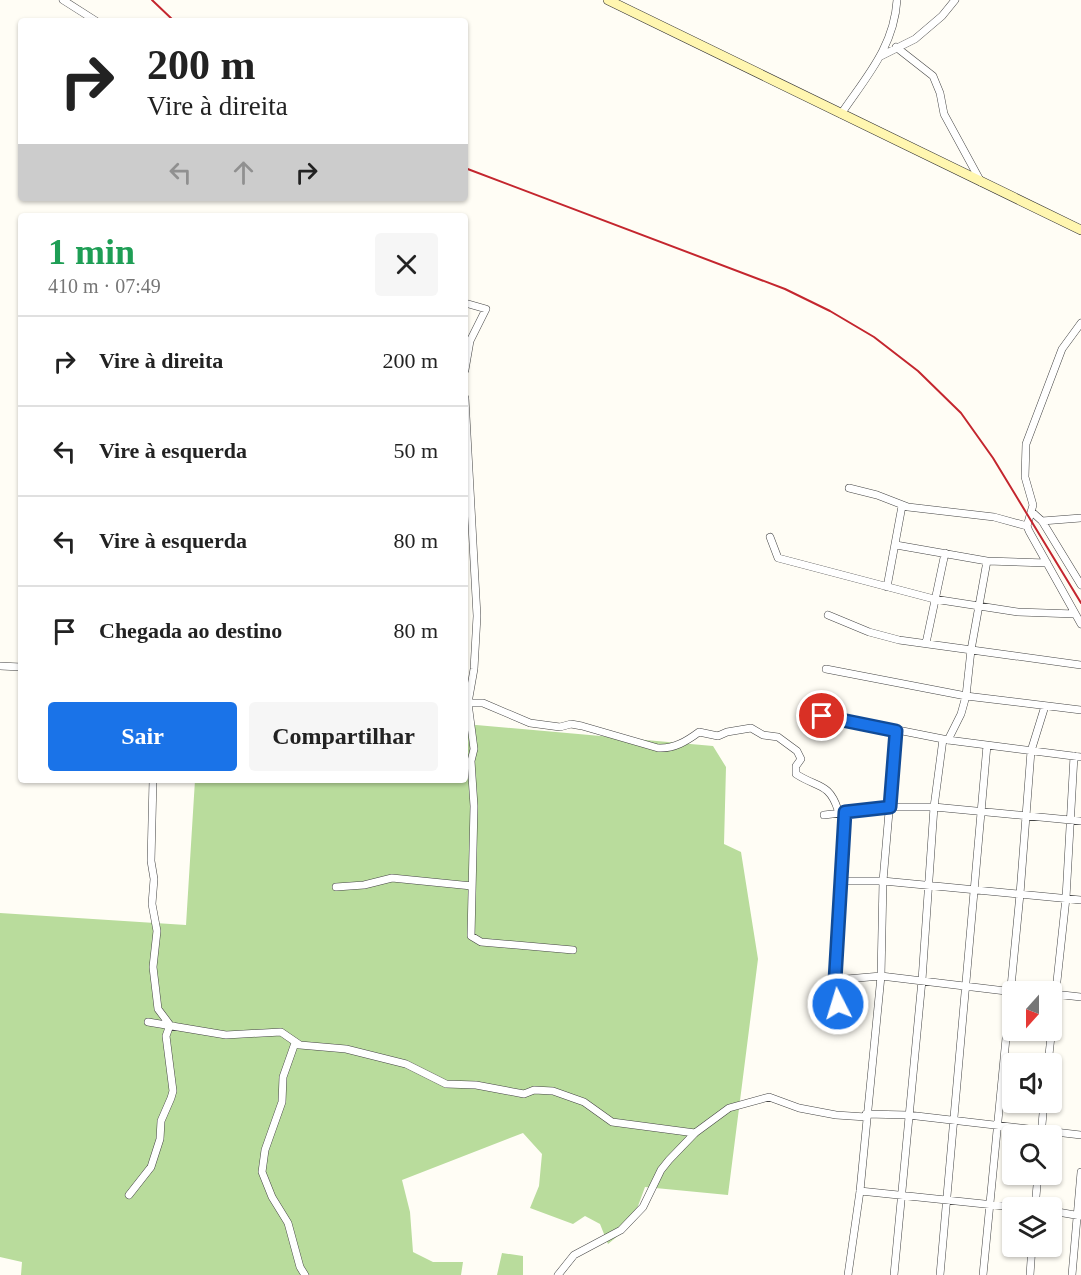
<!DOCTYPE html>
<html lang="pt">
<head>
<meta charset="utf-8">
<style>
  :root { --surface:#fff; --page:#f6f6f6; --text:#222; --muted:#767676; --line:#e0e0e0; --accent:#1a73e8 }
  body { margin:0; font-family:Georgia,serif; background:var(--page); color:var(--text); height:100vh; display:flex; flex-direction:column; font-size:22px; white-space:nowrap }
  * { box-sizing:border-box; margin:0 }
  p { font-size:20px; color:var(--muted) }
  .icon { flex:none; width:33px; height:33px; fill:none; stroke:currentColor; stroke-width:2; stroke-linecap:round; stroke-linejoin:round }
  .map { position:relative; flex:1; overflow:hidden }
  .sheet { position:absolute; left:18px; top:213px; width:450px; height:570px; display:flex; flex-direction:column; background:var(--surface); border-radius:6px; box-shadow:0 2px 4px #0004 }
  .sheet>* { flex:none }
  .hud { position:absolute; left:18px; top:18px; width:450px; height:183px; border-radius:6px; box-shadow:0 2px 4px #0004; background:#fff; color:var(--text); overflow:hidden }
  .needle { width:39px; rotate:201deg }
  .buttons { position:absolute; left:1002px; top:981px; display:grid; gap:12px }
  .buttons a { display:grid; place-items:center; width:60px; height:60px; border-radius:6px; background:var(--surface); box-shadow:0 2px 4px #0004; font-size:30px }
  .pin { position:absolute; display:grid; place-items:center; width:51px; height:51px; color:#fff; margin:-26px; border:3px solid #fff; border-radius:50%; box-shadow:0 2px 6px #0007 }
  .me { position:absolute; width:66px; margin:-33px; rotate:355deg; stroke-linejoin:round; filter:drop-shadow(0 0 4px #0008) }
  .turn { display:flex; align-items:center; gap:21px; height:126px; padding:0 30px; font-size:27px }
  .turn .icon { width:78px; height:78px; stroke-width:2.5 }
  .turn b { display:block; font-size:42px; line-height:51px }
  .lanes { display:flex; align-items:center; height:57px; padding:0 30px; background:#0003; justify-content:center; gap:30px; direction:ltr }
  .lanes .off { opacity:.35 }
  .round { display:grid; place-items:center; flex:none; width:63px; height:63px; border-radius:6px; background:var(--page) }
  .headline { display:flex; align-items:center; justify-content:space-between; height:102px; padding:0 30px }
  h1 { font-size:36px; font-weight:800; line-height:45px; color:#1e9e55 }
  .primary-button { display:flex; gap:12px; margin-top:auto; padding:12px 30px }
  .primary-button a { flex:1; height:69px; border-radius:6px; background:var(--accent); color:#fff; font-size:24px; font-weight:800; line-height:69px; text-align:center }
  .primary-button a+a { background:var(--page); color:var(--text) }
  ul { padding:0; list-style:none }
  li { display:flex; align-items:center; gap:18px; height:90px; padding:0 30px; border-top:2px solid var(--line) }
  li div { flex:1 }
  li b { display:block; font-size:22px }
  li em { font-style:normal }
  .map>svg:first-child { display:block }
  .forest { fill:#b9dc9c }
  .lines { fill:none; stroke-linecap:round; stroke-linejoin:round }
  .street-casing { stroke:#444; stroke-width:8 }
  .secondary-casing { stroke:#333; stroke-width:10 }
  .street { stroke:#fff; stroke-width:7 }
  .secondary { stroke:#fff6b0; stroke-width:9 }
  .rail { stroke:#c4262e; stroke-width:2 }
  .route-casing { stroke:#114b97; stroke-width:15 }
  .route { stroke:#1a73e8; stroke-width:10 }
</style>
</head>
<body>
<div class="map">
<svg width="1081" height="1275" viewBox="0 0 1081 1275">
  <rect width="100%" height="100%" fill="#fffdf5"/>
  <path class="forest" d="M465 724 713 746 726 767 724 844 741 852 758 959 728 1195 645 1187 631 1225 608 1244 600 1224 585 1216 573 1224 530 1208 539 1186 542 1154 523 1133 402 1180 410 1212 413 1252 433 1262H463L461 1275H21L22 1262 0 1257V913L186 925 195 780H465Z
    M502 1253 523 1256V1275H497Z"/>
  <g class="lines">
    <g class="street-casing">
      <path id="street" d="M63 0 96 21
        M896 47 933 76 940 93 944 114 981 182
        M881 56 915 39 942 16 955 0
        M841 114C866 77 894 47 897 0
        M465 303 486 309 470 341 465 370
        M1081 323 1062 349 1026 444 1025 477 1033 505 1027 526 1029 531 1081 624
        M465 398 477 616 474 669 468 703 474 749 471 761 474 806 471 936 481 942 573 950
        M849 488 877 495 908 507 994 517 1027 526
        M1032 512 1042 521 1081 585
        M1042 521 1081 518
        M770 537 778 558 934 599 1018 612 1075 614
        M896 545 987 561 1047 563
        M887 587 902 506
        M828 615 869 632 899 640 1081 665
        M926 643 945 553
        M0 666 21 667
        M826 669 966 696 1081 710
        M465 703H483L530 723 560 727 571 724 582 726 658 748C674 749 687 741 699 732L718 736 727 732 751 728 763 735 778 737 797 751 801 759 796 766V774C817 788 829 782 838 810L845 812 835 980 838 1004
        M822 715 948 740 1081 757
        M948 740 961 714 966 696 971 650 987 561
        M824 815 890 807H934L1081 821
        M840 881H883L1081 900
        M336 887 364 885 392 878 472 886
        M835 980 881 976 1014 992
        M1054 994 1081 997
        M148 1022 226 1035 281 1032 300 1045 346 1049 406 1064 446 1084 476 1085 524 1094 534 1090 553 1091 584 1102 612 1122 695 1133
        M295 1043 283 1077 282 1102 265 1150 262 1172 272 1197 288 1223 300 1267 305 1275
        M1048 1064 1066 898 1074 756
        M866 1114 908 1115 1081 1135
        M1041 1136 1044 1102
        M860 1191 1023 1208
        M129 1195 151 1167 160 1139 161 1121 171 1098 173 1091 166 1036 170 1025 158 1009 153 967 157 931 152 904 154 879 151 861 153 780
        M1035 1208 1038 1174
        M1052 1211 1081 1216
        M558 1275 574 1255 621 1230 643 1207 661 1170 669 1160 695 1133 729 1108 769 1097 799 1108 836 1115 866 1117
        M848 1275 860 1191 881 976 883 881 896 731
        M894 1275 922 980 934 807 943 739
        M940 1275 987 745
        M983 1275 1020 894 1031 751 1045 706
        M1030 1275 1032 1246
        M1072 1275 1081 1172"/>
    </g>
    <g class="secondary-casing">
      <path id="secondary" d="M608 0 1081 230"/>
    </g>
    <use href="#street" class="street"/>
    <use href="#secondary" class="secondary"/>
    <path class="rail" d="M152 0 174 21
      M465 168 785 289 830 311 874 337 918 371 961 413 993 458 1081 603"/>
  </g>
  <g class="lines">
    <g class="route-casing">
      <path id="route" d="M822 716 896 731 890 807 845 812 835 980 838 1004"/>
    </g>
    <use href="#route" class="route"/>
  </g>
</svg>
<div class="buttons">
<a><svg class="needle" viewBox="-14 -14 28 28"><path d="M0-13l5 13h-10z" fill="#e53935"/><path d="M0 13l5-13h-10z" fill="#767676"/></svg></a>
<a><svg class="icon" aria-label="sound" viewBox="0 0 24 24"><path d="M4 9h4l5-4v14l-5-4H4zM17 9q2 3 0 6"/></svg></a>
<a><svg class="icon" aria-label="search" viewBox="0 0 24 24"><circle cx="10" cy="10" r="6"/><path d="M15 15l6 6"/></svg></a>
<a><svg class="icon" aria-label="layers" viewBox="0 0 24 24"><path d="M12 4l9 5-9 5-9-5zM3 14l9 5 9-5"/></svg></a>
</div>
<div class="pin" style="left:822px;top:716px;background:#d93025"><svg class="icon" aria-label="arrive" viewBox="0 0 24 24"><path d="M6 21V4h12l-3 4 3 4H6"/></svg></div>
<svg class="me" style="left:838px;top:1004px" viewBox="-20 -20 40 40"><circle r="17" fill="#1a73e8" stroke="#fff" stroke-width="3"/><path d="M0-11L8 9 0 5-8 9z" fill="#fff"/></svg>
<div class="hud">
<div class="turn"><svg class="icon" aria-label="right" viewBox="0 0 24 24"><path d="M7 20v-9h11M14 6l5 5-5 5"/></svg><div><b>200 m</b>Vire à direita</div></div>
<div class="lanes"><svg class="icon off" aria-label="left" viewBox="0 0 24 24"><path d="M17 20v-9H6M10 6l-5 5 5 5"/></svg><svg class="icon off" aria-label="ahead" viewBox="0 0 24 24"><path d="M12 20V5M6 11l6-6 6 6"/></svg><svg class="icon" aria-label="right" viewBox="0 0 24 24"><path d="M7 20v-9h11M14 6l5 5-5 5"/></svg></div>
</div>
<section class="sheet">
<div class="headline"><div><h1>1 min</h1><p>410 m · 07:49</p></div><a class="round"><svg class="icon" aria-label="close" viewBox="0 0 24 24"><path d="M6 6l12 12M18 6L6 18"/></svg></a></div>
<ul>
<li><svg class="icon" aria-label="right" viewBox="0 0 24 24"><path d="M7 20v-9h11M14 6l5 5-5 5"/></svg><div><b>Vire à direita</b></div><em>200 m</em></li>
<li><svg class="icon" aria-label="left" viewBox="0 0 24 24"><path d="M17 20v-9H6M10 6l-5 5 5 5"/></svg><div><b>Vire à esquerda</b></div><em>50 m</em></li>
<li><svg class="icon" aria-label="left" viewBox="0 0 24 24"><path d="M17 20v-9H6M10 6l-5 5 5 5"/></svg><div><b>Vire à esquerda</b></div><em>80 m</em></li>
<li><svg class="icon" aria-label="arrive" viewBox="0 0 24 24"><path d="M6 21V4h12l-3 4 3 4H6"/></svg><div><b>Chegada ao destino</b></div><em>80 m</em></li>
</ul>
<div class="primary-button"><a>Sair</a><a>Compartilhar</a></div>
</section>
</div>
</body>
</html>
